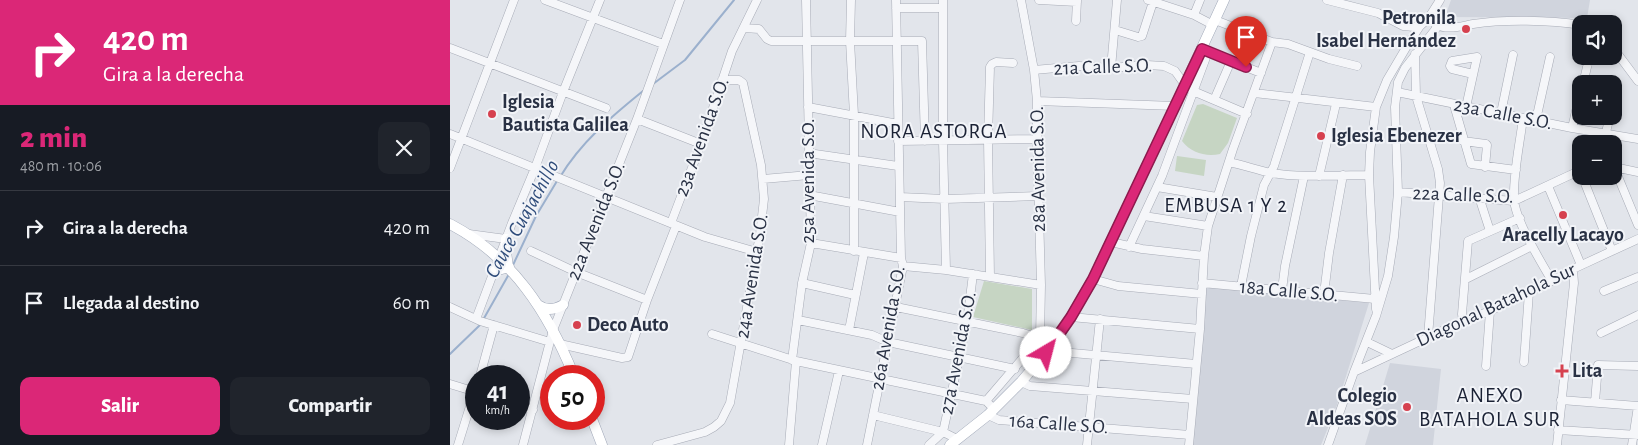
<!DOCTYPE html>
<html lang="es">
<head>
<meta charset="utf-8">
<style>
  :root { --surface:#171b24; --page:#20242c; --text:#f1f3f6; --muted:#9ea1a6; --line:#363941; --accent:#db2777 }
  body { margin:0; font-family:"Alegreya Sans",sans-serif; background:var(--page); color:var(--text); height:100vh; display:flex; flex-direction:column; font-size:19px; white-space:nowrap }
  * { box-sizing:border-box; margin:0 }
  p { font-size:16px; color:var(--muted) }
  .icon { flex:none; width:28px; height:28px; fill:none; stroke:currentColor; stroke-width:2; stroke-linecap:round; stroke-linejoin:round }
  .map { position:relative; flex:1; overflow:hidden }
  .sheet { display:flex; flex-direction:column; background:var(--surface); width:450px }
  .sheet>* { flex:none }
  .top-card { background:#db2777; color:#fff; overflow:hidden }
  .tools { position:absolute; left:1122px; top:15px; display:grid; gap:10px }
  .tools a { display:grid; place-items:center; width:50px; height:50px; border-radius:10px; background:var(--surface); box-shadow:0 2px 8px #0003; font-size:25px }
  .speed { position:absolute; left:15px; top:365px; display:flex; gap:10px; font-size:25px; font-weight:700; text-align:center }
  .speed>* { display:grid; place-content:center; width:65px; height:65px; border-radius:50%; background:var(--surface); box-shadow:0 2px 8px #0003; line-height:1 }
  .speed small { font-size:12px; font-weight:400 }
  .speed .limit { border:8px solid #d22; background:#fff; color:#111 }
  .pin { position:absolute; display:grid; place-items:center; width:42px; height:42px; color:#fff; margin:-51px -21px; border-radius:50% 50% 50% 0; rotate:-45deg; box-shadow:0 0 5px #0007 }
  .pin .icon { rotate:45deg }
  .me { position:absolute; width:55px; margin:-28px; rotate:37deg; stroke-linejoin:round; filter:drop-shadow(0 0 4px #0008) }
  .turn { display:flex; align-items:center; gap:18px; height:105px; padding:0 20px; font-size:22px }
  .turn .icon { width:65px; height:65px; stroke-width:2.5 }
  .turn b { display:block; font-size:35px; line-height:42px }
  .round { display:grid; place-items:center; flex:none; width:52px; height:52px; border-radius:10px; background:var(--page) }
  .head { display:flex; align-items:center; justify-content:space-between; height:85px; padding:0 20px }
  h1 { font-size:30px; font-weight:800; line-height:38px; color:var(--accent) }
  .primary-button { display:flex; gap:10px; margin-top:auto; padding:10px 20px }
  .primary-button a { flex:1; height:58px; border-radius:10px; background:var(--accent); color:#fff; font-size:20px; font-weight:800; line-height:58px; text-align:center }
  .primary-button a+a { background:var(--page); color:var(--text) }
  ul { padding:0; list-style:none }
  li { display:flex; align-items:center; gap:15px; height:75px; padding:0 20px; border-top:1px solid var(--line) }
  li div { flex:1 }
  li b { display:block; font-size:19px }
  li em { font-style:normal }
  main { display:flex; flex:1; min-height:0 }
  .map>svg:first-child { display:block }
  .built { fill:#d0d4dd }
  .green { fill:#c6d5c3 }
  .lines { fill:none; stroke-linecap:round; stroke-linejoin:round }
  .stream { stroke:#9bb0cd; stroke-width:2 }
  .minor-casing { stroke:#a7abb6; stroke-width:9 }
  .major-casing { stroke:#a0a8b8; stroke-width:11 }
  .minor { stroke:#f5f6f9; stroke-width:8 }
  .major { stroke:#fff; stroke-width:10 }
  .route-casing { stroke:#8e194d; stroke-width:12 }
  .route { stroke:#db2777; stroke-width:9 }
  .poi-dot { fill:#d6414f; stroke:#f2f4f8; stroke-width:2 }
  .labels { text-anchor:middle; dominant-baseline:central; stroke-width:4; stroke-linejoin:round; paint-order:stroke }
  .poi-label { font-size:20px; font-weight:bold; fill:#293144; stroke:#f2f4f8; text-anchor:start }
  .street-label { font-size:20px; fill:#293144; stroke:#f2f4f8 }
  .neighbourhood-label { font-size:21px; letter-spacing:1px; fill:#1b2235; stroke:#f2f4f8 }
  .water-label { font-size:21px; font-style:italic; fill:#304d7b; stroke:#f2f4f8 }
</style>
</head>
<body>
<main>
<section class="sheet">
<div class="top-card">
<div class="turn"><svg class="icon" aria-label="right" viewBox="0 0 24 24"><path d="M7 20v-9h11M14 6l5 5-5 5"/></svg><div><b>420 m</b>Gira a la derecha</div></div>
</div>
<div class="head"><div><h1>2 min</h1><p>480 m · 10:06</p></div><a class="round"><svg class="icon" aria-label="close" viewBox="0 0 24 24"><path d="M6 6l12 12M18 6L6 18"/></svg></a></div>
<ul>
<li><svg class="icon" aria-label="right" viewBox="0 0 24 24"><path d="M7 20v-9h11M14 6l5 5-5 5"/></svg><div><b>Gira a la derecha</b></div><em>420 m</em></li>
<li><svg class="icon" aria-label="arrive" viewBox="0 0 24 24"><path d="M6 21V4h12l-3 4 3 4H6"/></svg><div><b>Llegada al destino</b></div><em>60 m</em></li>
</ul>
<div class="primary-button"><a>Salir</a><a>Compartir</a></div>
</section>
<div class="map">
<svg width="1188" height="445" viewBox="0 0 1188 445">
  <rect width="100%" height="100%" fill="#e2e5eb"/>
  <path class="built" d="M1001 0H1140L1137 18 995 17Z
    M754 287 919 303 887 405 871 445H742Z
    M940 363 991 369 983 445H915Z"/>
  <path class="green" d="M753 104 787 118 778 143 770 154C756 157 741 153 732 141L747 105Z
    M727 156 756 160 754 176 725 171Z
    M534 281 582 289V330L523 317Z"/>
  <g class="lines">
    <path class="stream" d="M203 84 235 60 284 0
      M110 177C131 142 162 116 193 91
      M63 265 86 216 107 181
      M33 320 59 274
      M0 354 31 324"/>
    <g class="minor-casing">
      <path id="minor" d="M95 0 213 44
        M401 0 400 41 404 115V251
        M493 0V141L496 270
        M571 0 584 70 587 101V139L591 285 590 338
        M589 0 627 2
        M698 0 744 15 763 25
        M877 0 928 13 953 26 964 27 970 26
        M446 8H493
        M744 15 750 0
        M765 20 822 42 838 44 879 59 907 66
        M626 21 627 0
        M985 24C997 31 1011 26 1023 24 1054 19 1100 20 1131 25
        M294 28 309 29 317 39 321 41H472L475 141
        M665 30 688 37 692 36 703 2
        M0 48 156 108
        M1164 49 1188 81
        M758 52 811 73
        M965 54 966 96 988 169 990 183 978 337
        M661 68 667 0
        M584 70 629 66 661 68 697 65 714 66 725 71 735 85 743 91 797 114
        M1133 84 1137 67
        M947 92 1122 128 1188 139
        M804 93 926 107
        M764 100 781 61
        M587 101 725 106
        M1004 105 1021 164 1066 170
        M358 107 448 124
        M1016 107 1027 57 1002 61 1000 66 1002 69 1023 74
        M1051 113 1063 55
        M1073 118C1070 143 1063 174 1064 199 1065 220 1091 262 1102 281
        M187 119 251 144
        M1086 120 1100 57
        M1122 128 1131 90
        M0 134 255 237 307 252
        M448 141 587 139
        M1013 141 1036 144 1037 145 1035 167
        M1153 144 1160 116
        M358 153 448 166
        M779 162C793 165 807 170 821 173 853 178 886 175 919 175
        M1164 167 1188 225
        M1164 167 1188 172
        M0 168 64 0
        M869 176 886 104
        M1132 176 1162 251
        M313 179 359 175
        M1098 186 1131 265
        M707 187 767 197
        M948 192 1064 201 1131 170
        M359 195 450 212
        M450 197 495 199 588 196
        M1030 200 1040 231
        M694 216 758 226
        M221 223 251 144 282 51 307 0
        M19 234 56 239
        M661 242 692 249 754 256
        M361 243 451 258
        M679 247 712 176 758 52 752 49
        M81 251 126 272 197 300
        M453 266 496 270 591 285
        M540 277 538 139 540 67 542 64 546 62 563 63
        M643 279 668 286 752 294
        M1016 279 1082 246
        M352 283 405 295
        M752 283 925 299
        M791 286 801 236 814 185 824 166 860 52
        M832 290 835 266 854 176
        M1154 291 1188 277
        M874 294 879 253 893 175
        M0 307 30 321 100 342
        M446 307 573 333 590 338 600 348 611 352 746 364
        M926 309 919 175 920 152 926 107 937 80 960 41 970 26 978 19 990 0
        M621 317 750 329
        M26 319 62 223 85 168 113 92 150 0
        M348 320 422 335 438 342 565 369
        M1013 321 1012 314 1018 241 1070 218
        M399 330 414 253
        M1151 333 1188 315
        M262 334 346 361 536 401 544 409
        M917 342 942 354
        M110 344 172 358 178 357 197 300 226 226
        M342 360 352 283 361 243 356 0
        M1074 362 1079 292
        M1036 366 1040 311
        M904 372 1013 321 1040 311 1102 281 1123 269 1188 239
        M30 376 44 325
        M571 382 580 386 743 399
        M0 384 26 392
        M1111 400 1188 406
        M536 401 590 338
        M1145 402 1148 365 1188 366
        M69 406 83 410
        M423 415 493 432 517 322 523 274
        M538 415 549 420 740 435
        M1108 430 1188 435
        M8 445 26 387
        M73 445 103 330 187 119 230 0
        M207 445 255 432 264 427 271 421 280 403 310 234 314 199 311 165 293 83 289 80H272
        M339 445 346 361
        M372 445 389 371
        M417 445 453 266 451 258 446 0
        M479 445 493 432 507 439
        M637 445 650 319
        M739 445 750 329 754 256 758 226 783 149 822 42
        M878 445 904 372 926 316 938 276 944 237 948 192 945 107 948 82 955 68 988 26
        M1107 445 1124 283 1123 269
        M1182 445 1188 406"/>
    </g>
    <g class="major-casing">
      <path id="major" d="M0 224C63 257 98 312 124 376
        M56 239V252L58 267
        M44 271 59 267
        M88 305C96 311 104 310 113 305
        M142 419 152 445
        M500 445 538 415 571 382 600 348 621 317 643 279 725 106 774 0"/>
    </g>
    <use href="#minor" class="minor"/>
    <use href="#major" class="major"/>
  </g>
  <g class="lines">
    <g class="route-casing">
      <path id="route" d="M596 353 621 317 643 279 752 49 796 67"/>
    </g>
    <use href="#route" class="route"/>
  </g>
  <g class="poi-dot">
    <circle cx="1016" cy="29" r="5"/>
    <circle cx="42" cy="114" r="5"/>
    <circle cx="871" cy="136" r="5"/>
    <circle cx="1113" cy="215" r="5"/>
    <circle cx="127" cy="325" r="5"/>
    <path d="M1109.5 363.5h5v5h5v5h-5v5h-5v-5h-5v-5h5z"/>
    <circle cx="957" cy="407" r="5"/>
  </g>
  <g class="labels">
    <g class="poi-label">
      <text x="1006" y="18" text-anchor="end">Petronila<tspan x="1006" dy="23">Isabel Hernández</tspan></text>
      <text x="52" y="102">Iglesia<tspan x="52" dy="23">Bautista Galilea</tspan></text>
      <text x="881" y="136">Iglesia Ebenezer</text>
      <text x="1113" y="235" text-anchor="middle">Aracelly Lacayo</text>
      <text x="137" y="325">Deco Auto</text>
      <text x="1122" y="371">Lita</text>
      <text x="947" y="396" text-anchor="end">Colegio<tspan x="947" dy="23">Aldeas SOS</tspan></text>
    </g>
    <g class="street-label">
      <text transform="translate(653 67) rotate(-2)">21a Calle S.O.</text>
      <text transform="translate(1053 114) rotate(11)">23a Calle S.O.</text>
      <text transform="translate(252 137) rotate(-70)">23a Avenida S.O.</text>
      <text transform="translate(588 169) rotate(-91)">28a Avenida S.O.</text>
      <text transform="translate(358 181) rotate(-90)">25a Avenida S.O.</text>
      <text transform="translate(1013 195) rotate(2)">22a Calle S.O.</text>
      <text transform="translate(146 221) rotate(-68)">22a Avenida S.O.</text>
      <text transform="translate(302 276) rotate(-81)">24a Avenida S.O.</text>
      <text transform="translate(839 291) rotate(5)">18a Calle S.O.</text>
      <text transform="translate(1046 305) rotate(-25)">Diagonal Batahola Sur</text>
      <text transform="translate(438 328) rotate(-80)">26a Avenida S.O.</text>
      <text transform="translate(508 353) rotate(-79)">27a Avenida S.O.</text>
      <text transform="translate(609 424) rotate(4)">16a Calle S.O.</text>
    </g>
    <g class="neighbourhood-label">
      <text x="484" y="131">NORA ASTORGA</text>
      <text x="776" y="205">EMBUSA 1 Y 2</text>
      <text x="1040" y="395">ANEXO<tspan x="1040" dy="24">BATAHOLA SUR</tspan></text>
    </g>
    <g class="water-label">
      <text transform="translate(72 219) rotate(-61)">Cauce Cuajachillo</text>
    </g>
  </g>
</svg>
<div class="tools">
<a><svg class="icon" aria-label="sound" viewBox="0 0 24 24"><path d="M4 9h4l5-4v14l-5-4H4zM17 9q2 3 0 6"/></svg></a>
<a>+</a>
<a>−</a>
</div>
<div class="speed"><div>41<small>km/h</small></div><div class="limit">50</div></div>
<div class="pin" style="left:796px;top:67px;background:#d93025"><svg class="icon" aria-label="arrive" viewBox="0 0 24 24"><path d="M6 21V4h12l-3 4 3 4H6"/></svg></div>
<svg class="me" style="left:596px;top:353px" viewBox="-20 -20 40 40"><circle r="19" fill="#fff"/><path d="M0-13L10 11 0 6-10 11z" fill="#db2777"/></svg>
</div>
</main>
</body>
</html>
